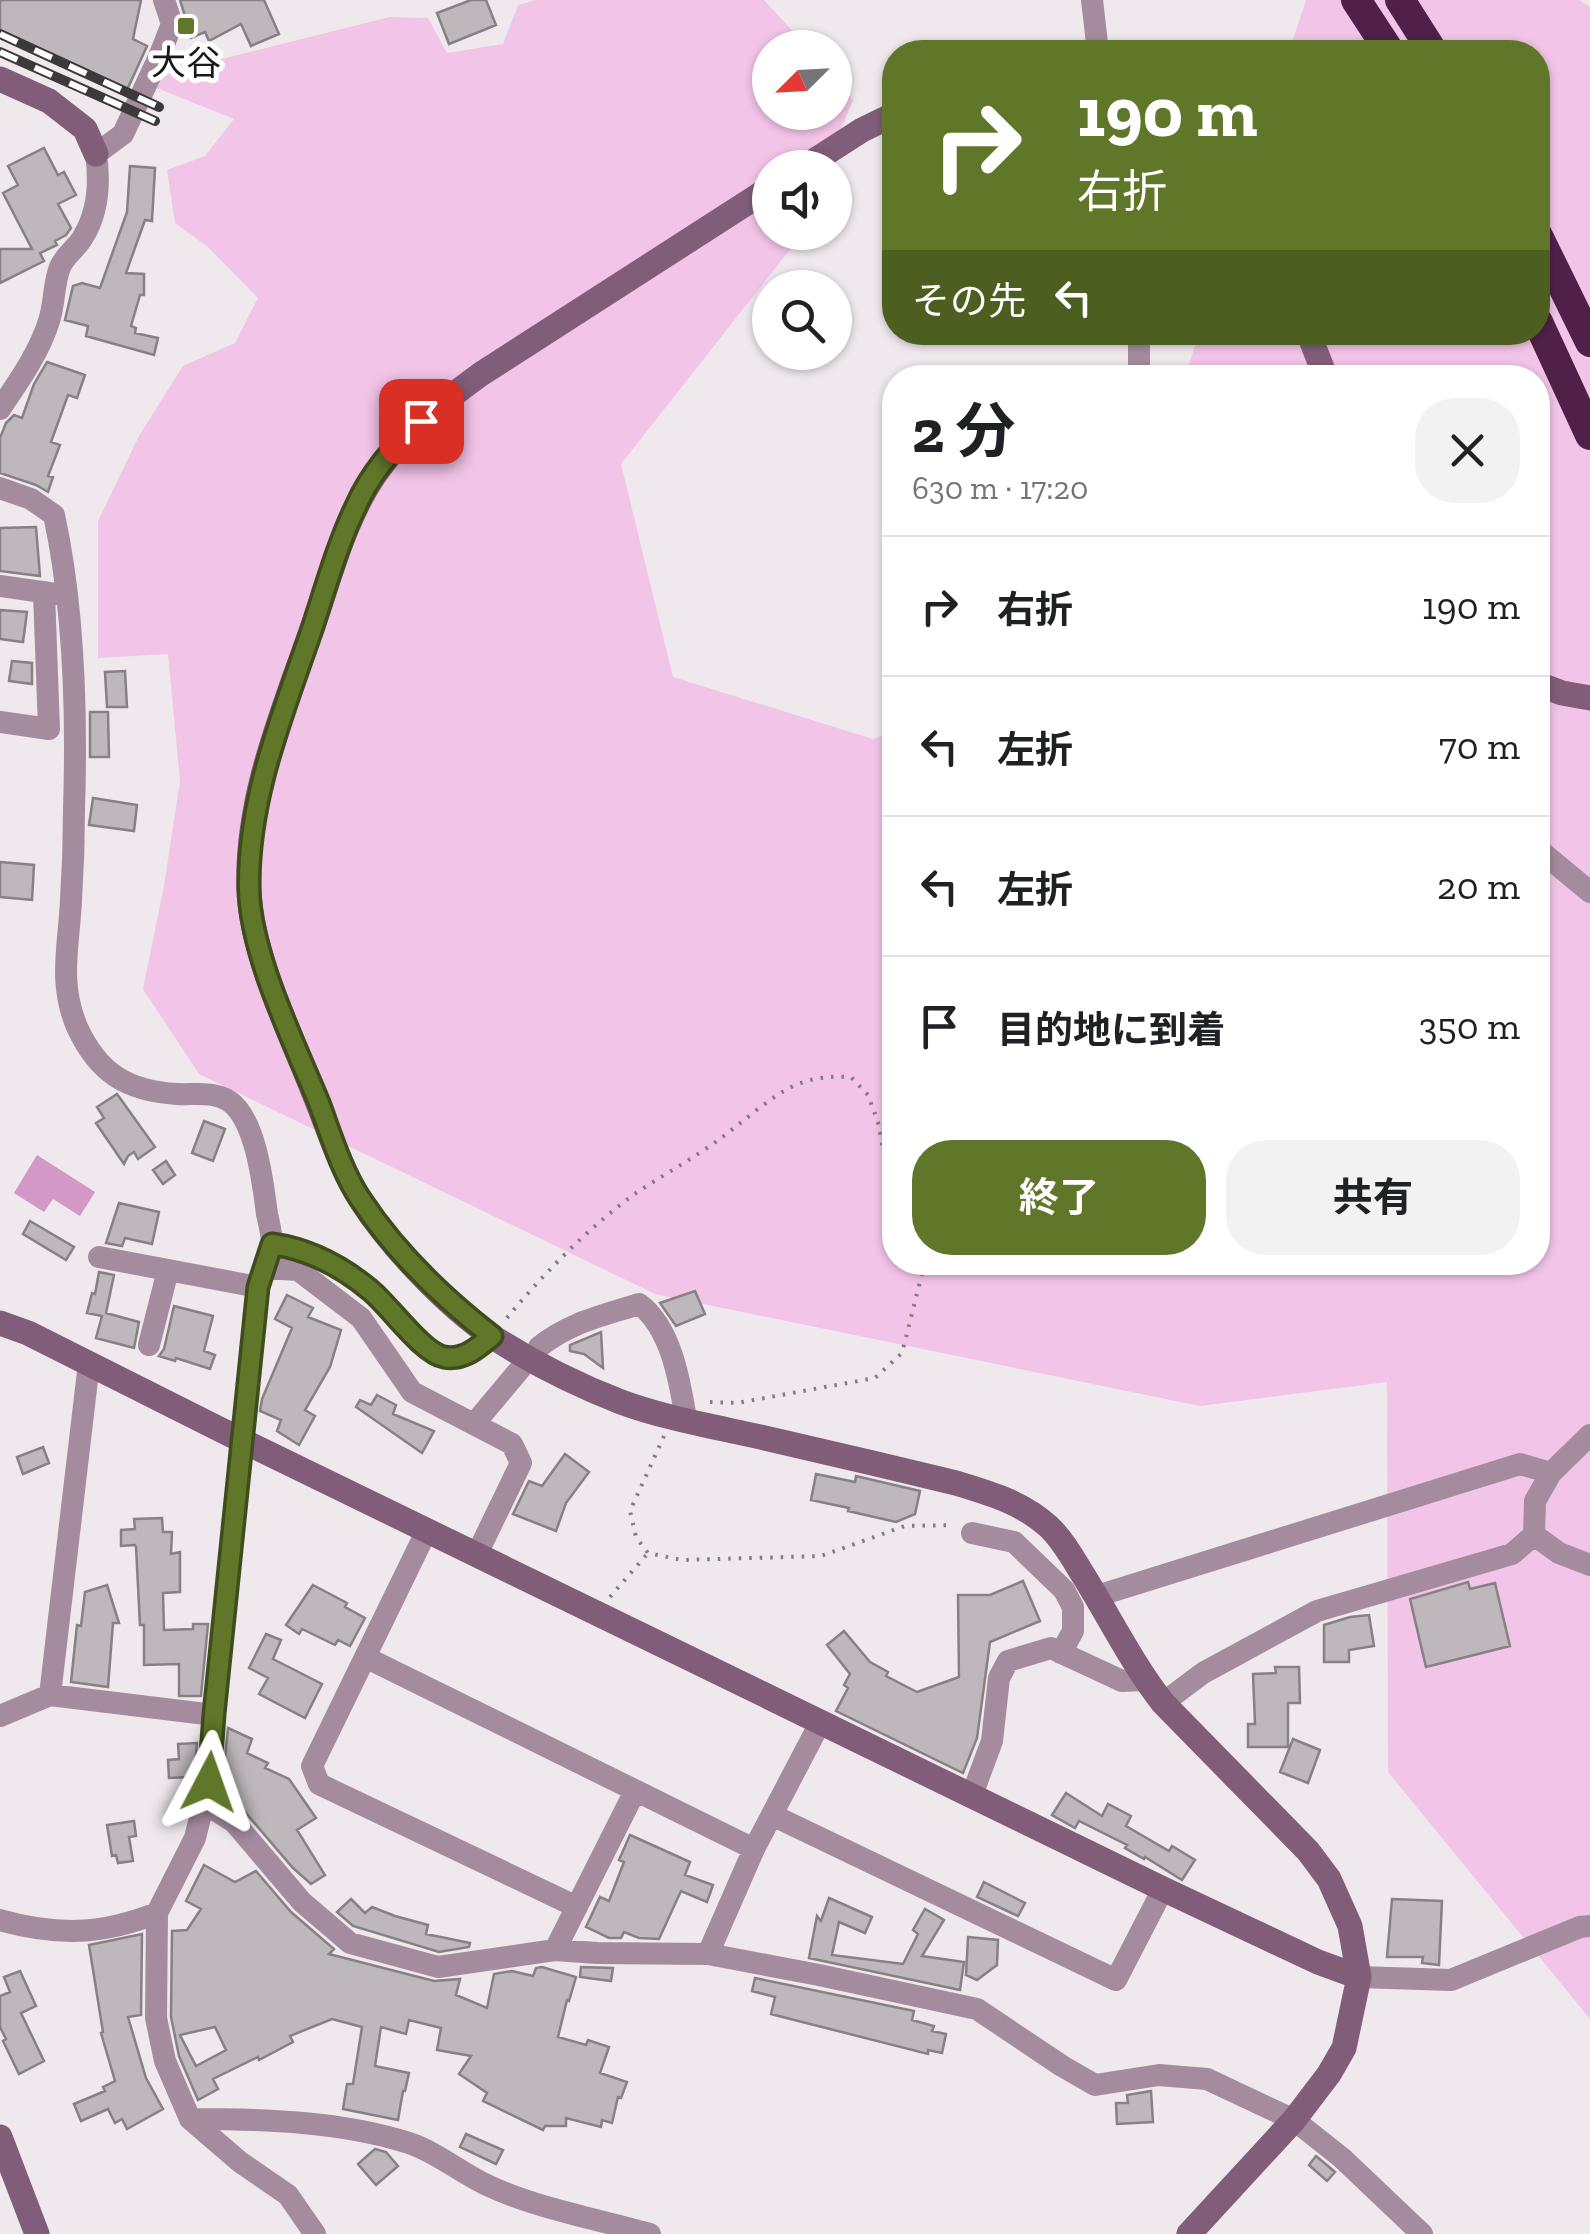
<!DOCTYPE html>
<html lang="ja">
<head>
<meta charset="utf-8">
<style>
  :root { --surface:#fff; --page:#f2f2f2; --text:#202124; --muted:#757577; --line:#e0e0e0; --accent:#607729 }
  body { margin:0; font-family:"Zilla Slab","Noto Sans JP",serif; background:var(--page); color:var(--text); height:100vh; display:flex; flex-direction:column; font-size:38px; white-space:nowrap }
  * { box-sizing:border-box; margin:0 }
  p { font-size:32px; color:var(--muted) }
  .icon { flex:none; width:55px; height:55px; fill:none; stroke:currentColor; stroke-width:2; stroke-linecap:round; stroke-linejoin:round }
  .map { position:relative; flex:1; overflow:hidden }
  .sheet { position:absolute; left:882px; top:365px; width:668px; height:910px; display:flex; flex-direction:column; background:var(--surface); border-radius:40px; box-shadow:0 2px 8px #0004 }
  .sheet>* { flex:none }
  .guide { position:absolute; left:882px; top:40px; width:668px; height:305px; border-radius:40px; box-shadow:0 2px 8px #0004; background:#607729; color:#fff; overflow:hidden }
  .needle { width:65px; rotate:246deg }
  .controls { position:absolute; left:752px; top:30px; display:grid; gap:20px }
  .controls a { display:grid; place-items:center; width:100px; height:100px; border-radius:50%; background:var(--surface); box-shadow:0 2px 8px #0004; font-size:50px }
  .pin { position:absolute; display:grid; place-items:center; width:85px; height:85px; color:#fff; margin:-42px; border-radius:20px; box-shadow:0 5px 15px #0006 }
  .me { position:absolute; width:110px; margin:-55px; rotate:4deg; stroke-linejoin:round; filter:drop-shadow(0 0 8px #0008) }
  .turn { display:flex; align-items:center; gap:35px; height:210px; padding:0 30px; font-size:45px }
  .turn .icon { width:130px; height:130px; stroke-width:2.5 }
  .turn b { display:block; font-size:70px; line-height:85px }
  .then { display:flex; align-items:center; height:95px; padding:0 30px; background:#0003; gap:20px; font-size:38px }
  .round { display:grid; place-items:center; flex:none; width:105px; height:105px; border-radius:40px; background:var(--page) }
  .head { display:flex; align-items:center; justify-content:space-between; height:170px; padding:0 30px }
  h1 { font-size:60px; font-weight:700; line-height:75px }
  .button { display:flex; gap:20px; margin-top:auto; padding:20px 30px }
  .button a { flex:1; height:115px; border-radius:40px; background:var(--accent); color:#fff; font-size:40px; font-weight:700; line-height:115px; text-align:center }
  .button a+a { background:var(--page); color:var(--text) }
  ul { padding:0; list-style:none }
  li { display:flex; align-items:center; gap:30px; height:140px; padding:0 30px; border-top:2px solid var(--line) }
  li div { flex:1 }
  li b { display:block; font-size:38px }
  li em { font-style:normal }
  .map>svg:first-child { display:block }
  .green { fill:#f2c4e8 }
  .water { fill:#d398c6 }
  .building { fill:#beb7bc; stroke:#878085; stroke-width:2.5; fill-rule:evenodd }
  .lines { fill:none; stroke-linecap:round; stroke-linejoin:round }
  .path { stroke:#817d80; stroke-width:4; stroke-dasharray:2.5 8; stroke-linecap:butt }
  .street { stroke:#a58b9e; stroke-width:22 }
  .secondary { stroke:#825d7a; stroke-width:25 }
  .highway { stroke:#512049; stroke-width:30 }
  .rail-casing { stroke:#3c393b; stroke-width:10 }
  .rail { stroke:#fff; stroke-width:6; stroke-dasharray:19; stroke-linecap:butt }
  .route-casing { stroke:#3e4d1b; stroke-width:25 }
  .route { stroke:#607729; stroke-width:18 }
  .poi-dot { fill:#607729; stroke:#fff; stroke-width:4 }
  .labels { text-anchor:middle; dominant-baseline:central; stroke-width:10; stroke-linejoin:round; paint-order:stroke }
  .poi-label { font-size:35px; fill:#1a181a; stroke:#fff }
</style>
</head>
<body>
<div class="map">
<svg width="1590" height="2234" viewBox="0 0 1590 2234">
  <rect width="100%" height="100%" fill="#efe8ed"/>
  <path class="green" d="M536 0H764L807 47 770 48V112H835V80L853 100 826 167 770 168V232L801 233 799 238 621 464 673 677 873 739 895 732V1262H1538V378L1185 377 1199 333 1538 332V52H1289L1306 0H1579L1590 7V2019L1388 1772 1387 1382 1200 1406 655 1294 199 1074 143 989 164 886 180 781 168 654 98 658V521L139 436 183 366 235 343 258 298 208 247 175 223 167 170 205 156 234 119 154 87 170 72 390 17 428 18 447 53 503 44 518 5Z"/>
  <path class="water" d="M37 1155 95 1192 80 1216 53 1199 44 1212 14 1193Z"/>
  <path class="building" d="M0 0H141L133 39 147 46 127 90 0 30Z
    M180 0H264L279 34 251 46 241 24 209 41 205 32 191 38 186 28V19Z
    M471 0H486L496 25 449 44 437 13Z
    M44 148 58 175 64 172 76 195 58 204 71 228 66 235 55 241 57 245 40 253 44 261 0 283V249H32L3 193 18 185 8 166Z
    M130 166 155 168 152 221 145 220 126 273 144 274V295H140L131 326 136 328 135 333 158 338 154 355 86 336 88 326 65 320 73 286 82 283 100 288 127 212Z
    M47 362 85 375 77 398 68 395 51 442 60 445 48 476 53 477 48 492 36 485 0 473V438L6 423 14 415 22 418 34 384Z
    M36 527 40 576 0 571V528Z
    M0 610 27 612 23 642 0 639Z
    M12 661 32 663V684L9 681Z
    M125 671 127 707H107L105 672Z
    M90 712H108L109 757H90Z
    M93 798 137 805 134 831 89 825Z
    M0 862 34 865 32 900 0 897Z
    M117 1094 155 1147 138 1159 134 1152 128 1156 124 1164 96 1123 104 1118 97 1107Z
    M204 1121 225 1129 213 1161 192 1153Z
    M166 1161 175 1175 163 1184 153 1170Z
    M119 1203 159 1212 152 1244 125 1238 122 1246 106 1243Z
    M30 1221 74 1247 66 1260 23 1234Z
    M99 1272 114 1275 106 1313 139 1322 134 1348 96 1338 102 1316 87 1313 92 1293 95 1294Z
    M695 1291 705 1314 676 1326 660 1303Z
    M287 1295 313 1308 308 1317 341 1330 330 1367 305 1410 315 1416 299 1445 277 1431 281 1420 260 1411 262 1399 292 1328 275 1319Z
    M174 1306 213 1316 204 1351 215 1355 210 1369 176 1358 175 1361 159 1356 164 1349Z
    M601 1332 603 1368 584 1354 570 1351V1345Z
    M377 1395 396 1405 393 1414 434 1431 422 1453 356 1407 360 1400 371 1405Z
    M43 1447 49 1463 23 1474 17 1457Z
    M565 1454 589 1472 566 1503 556 1531 513 1514 529 1481 542 1486Z
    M816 1474 855 1482 856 1476 920 1491 915 1514 896 1522 848 1511 849 1508 811 1500Z
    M162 1518 163 1532H172L171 1554 180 1552V1592L163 1593 164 1630 193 1629V1624H208L201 1696H179V1664L144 1665V1625H140L136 1547 135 1545 121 1546V1530L135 1529 134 1519Z
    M1023 1581 1040 1621 990 1642 977 1738 963 1773 836 1711 848 1688 844 1685 850 1674 827 1645 844 1631 870 1662 888 1672 886 1676 917 1692 959 1677 958 1595H990Z
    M1468 1582 1470 1589 1495 1583 1510 1646 1426 1667 1410 1599Z
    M107 1585 119 1623H113L108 1687 71 1682 77 1625 81 1626 85 1592Z
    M313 1585 347 1603 345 1607 365 1618 350 1646 338 1640 335 1645 302 1629 299 1634 286 1625Z
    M1369 1615 1374 1646 1349 1650V1662H1324V1625L1350 1617Z
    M266 1634 281 1640 273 1659 322 1684 305 1718 259 1694 268 1678 249 1668Z
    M1275 1667H1299L1300 1703H1288V1747H1248V1724H1255L1253 1674 1276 1673Z
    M228 1728 252 1739 247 1753 268 1763 265 1768 289 1779 316 1818 297 1830 325 1875 311 1884 293 1868 245 1812 221 1796Z
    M1293 1739 1320 1750 1308 1783 1280 1772Z
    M197 1743 194 1780 188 1775V1777L169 1778 168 1760 179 1759 178 1744Z
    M1066 1793 1102 1816 1108 1804 1131 1816 1126 1826 1169 1851 1172 1846 1195 1860 1182 1880 1145 1857 1144 1859 1125 1848 1127 1845 1079 1821 1075 1828 1052 1815Z
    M134 1821 136 1836 129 1837 133 1861 118 1863 116 1855 112 1856 107 1825Z
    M630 1835 690 1862 685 1875 713 1885 707 1902 681 1891 659 1939 639 1938 624 1932 621 1938H609L586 1927 600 1897 609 1901 624 1862 619 1860Z
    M204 1865 235 1882 256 1871 291 1912 334 1949 329 1954 434 1981 460 1979 456 1995 487 2008 494 1974 512 1971 533 1976 536 1968 542 1967 576 1977 569 2001 567 2000 558 2037 586 2045 588 2040 609 2047 600 2073 627 2082 621 2098 618 2097 612 2123 602 2120 601 2127 566 2118V2126H545L543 2130 483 2101 487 2093 459 2074 471 2056 437 2050 441 2028 409 2020 406 2034 381 2027 375 2066 409 2073 405 2091H403L398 2120 343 2109 347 2084H353L362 2027 332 2019 290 2036 293 2042 259 2060 258 2057 213 2079 218 2089 198 2100 179 2056 171 2017 172 1931 187 1930 201 1909 186 1901ZM215 2027 226 2050 196 2066 180 2035Z
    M984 1882 1025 1903 1018 1916 977 1897Z
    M829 1898 872 1917 865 1933 839 1922 832 1955 903 1964 918 1934 913 1930 925 1909 944 1920 922 1956 964 1962 960 1990 809 1958 817 1916 821 1921Z
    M351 1899 365 1913 372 1907 395 1916 428 1925 426 1934 470 1943 469 1947 439 1952 353 1926 337 1912Z
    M1392 1899 1442 1901 1439 1965 1422 1963 1423 1957H1387Z
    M142 1934 141 2015 128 2017 146 2078 163 2109 127 2129 122 2119 115 2123 108 2109 81 2121 74 2104 105 2091 103 2087 115 2081 101 2033 103 2032 89 1945Z
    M968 1937 998 1940 997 1965 977 1980 966 1975Z
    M581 1967 613 1968 611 1981 580 1977Z
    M20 1971 36 2006 21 2013 44 2061 19 2074 3 2041 6 2039 0 2027V1996L10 1992 4 1977Z
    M755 1978 914 2011 912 2020 934 2026 932 2031 946 2034 942 2053 928 2050V2054L771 2014 775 1997 752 1991Z
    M1151 2091 1153 2122 1117 2124 1116 2103H1128L1127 2095Z
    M466 2134 503 2150 496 2164 460 2147Z
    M375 2149 386 2152 398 2166 376 2185 358 2164Z
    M1316 2156 1335 2172 1327 2181 1309 2165Z"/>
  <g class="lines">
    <path class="path" d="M507 1318C542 1275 593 1223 639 1191 665 1174 692 1159 717 1141 741 1124 771 1095 798 1084 815 1077 834 1076 851 1077L868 1095 878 1122 895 1212
      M710 1402 737 1403 875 1378 902 1353 925 1262
      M664 1436 630 1511 636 1537 648 1553 682 1560 821 1556 905 1526 954 1525
      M610 1597 648 1553"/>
    <path class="street" d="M1092 0 1098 52
      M1139 332V378
      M0 409C19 381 39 353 49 321 55 303 53 285 60 267 65 255 77 248 83 237 99 211 100 182 96 154L123 134 159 57 172 24 164 0
      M0 488 31 499 54 515C74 607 77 715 74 809 74 839 73 870 71 900 69 946 58 982 77 1027 98 1073 127 1091 177 1094 195 1095 213 1091 229 1101 256 1119 263 1184 267 1214 269 1223 272 1235 272 1244 271 1258 262 1274 258 1287L214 1715 209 1781 195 1838 157 1913 156 2018 165 2061 190 2119 240 2162 288 2195 315 2234
      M0 586 56 594
      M0 722 49 729 44 593
      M1538 849 1590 892
      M272 1244C308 1249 341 1266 369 1289 388 1305 422 1353 444 1357 463 1361 479 1347 492 1336
      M99 1257 258 1287
      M264 1268 298 1270 361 1318 412 1392 512 1444 521 1463 477 1554
      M149 1345 168 1270
      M539 1347C570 1322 602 1316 639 1304 671 1327 680 1382 686 1419
      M474 1424 521 1368
      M427 1530 312 1766 319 1784 577 1907
      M972 1533 1014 1542 1064 1590 1073 1607V1631L1061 1653
      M1534 1535 1559 1553 1590 1565
      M1097 1596 1520 1464 1551 1473
      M365 1657 754 1849
      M50 1695 89 1363
      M1163 1703 1203 1673 1317 1611 1512 1554 1534 1535 1535 1501 1551 1473 1590 1435
      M0 1716 50 1695 214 1715
      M972 1795 992 1741 999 1678 1008 1661 1051 1648 1122 1681 1145 1680
      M204 1803 234 1822 302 1902 350 1943 438 1967 555 1950 597 1953 708 1954 819 1975 977 2009 1062 2066 1095 2085 1159 2075 1207 2079 1294 2120 1342 2158 1422 2234
      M772 1815 1116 1980 1163 1889
      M0 1920C57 1936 102 1935 157 1913
      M555 1950 635 1791
      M708 1954 754 1849 821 1721
      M1359 1977 1451 1980 1580 1927 1590 1926
      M190 2119C261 2119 340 2121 409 2143 437 2152 462 2174 489 2186 539 2209 597 2219 650 2234"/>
    <path class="secondary" d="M0 79 49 101 85 129 96 154
      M803 168 862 130 895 114
      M770 188 481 374C441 403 405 432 376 473 346 516 332 570 315 620 285 707 245 797 249 891 252 957 291 1034 315 1096 329 1130 340 1168 360 1199 389 1245 447 1306 493 1337 533 1363 577 1385 621 1402 667 1419 721 1428 769 1439 831 1453 894 1468 956 1483 989 1493 1021 1502 1048 1526 1061 1538 1071 1555 1080 1570 1108 1614 1131 1662 1163 1703L1308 1851 1329 1879 1350 1926 1359 1977 1344 2048 1329 2074 1294 2120 1189 2234
      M1308 332 1326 378
      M1538 684 1562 693 1590 698
      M0 1323 28 1333 243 1441 1163 1889 1318 1962 1359 1977
      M0 2137 37 2234"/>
    <path class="highway" d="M1356 0 1390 52
      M1400 0 1433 52
      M1538 236 1590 342
      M1538 322 1590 435"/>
    <g class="rail-casing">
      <path id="rail" d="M0 34 159 107
        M0 52 155 121"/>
    </g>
    <use href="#rail" class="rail"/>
  </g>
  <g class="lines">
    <g class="route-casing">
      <path id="route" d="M209 1782 214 1714 258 1287 272 1244C308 1249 341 1266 370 1290 389 1305 422 1353 444 1357 463 1361 479 1347 492 1336 443 1298 396 1253 361 1200 342 1172 331 1135 319 1103 294 1042 250 954 249 888 248 798 282 716 311 632 325 590 337 545 357 504 371 473 396 444 421 421"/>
    </g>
    <use href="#route" class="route"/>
  </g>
  <rect class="poi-dot" x="176" y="16" width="20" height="20" rx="5"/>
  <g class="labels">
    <g class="poi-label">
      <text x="186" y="63">大谷</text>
    </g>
  </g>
</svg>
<div class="controls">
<a><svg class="needle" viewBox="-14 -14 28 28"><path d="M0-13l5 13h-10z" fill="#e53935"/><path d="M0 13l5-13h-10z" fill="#757577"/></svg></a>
<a><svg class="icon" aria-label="sound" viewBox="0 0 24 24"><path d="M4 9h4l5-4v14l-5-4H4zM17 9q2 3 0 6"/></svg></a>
<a><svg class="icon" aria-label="search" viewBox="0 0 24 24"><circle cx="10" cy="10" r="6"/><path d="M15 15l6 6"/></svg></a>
</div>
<div class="pin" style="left:421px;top:421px;background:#d93025"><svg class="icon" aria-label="arrive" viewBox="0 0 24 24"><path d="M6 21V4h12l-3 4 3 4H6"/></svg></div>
<svg class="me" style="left:209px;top:1782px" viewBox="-20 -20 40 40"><path d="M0-17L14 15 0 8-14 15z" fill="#607729" stroke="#fff" stroke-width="4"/></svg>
<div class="guide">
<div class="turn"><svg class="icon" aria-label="right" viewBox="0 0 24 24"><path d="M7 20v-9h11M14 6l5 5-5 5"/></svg><div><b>190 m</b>右折</div></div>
<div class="then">その先<svg class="icon" aria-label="left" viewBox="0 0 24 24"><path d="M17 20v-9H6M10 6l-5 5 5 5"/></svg></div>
</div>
<section class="sheet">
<div class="head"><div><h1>2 分</h1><p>630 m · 17:20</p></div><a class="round"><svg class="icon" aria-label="close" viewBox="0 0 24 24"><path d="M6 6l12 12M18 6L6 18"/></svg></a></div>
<ul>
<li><svg class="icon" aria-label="right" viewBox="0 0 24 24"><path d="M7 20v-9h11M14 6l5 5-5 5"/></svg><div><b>右折</b></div><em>190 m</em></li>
<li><svg class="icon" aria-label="left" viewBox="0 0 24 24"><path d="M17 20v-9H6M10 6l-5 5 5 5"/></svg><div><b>左折</b></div><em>70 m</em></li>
<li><svg class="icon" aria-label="left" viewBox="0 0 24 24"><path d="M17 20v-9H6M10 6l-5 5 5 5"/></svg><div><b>左折</b></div><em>20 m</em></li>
<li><svg class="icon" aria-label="arrive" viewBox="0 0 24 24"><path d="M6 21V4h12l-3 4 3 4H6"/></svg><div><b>目的地に到着</b></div><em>350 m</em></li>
</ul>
<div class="button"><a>終了</a><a>共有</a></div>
</section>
</div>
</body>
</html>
